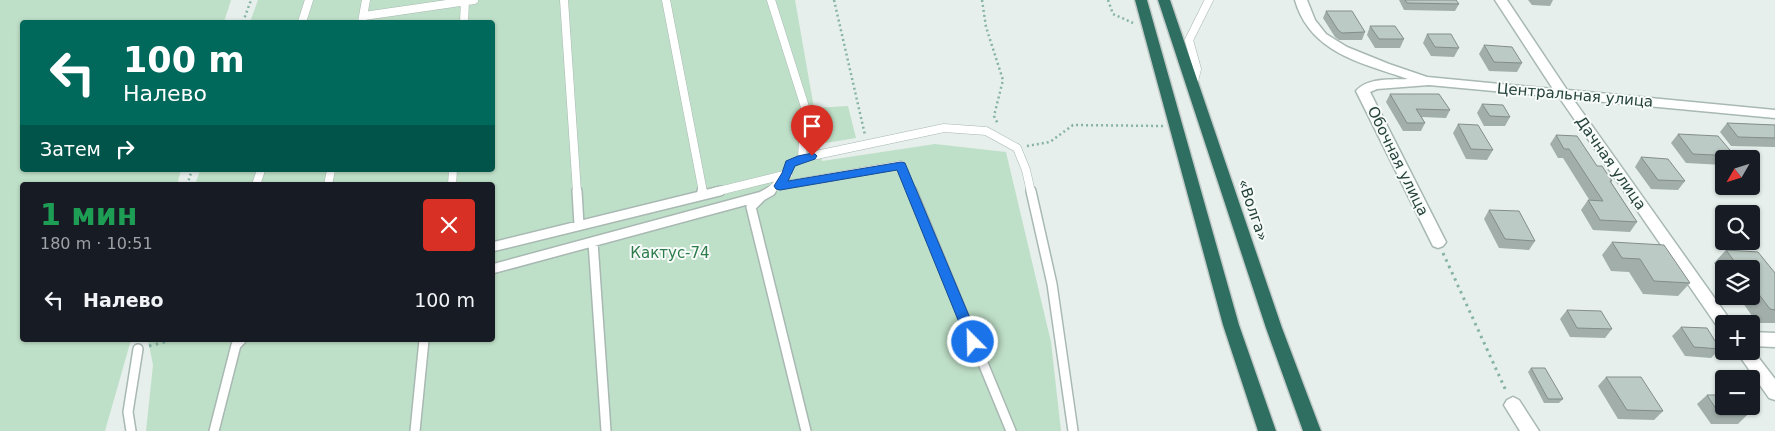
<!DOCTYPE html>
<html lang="ru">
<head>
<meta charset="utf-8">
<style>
  :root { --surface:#171b24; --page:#242831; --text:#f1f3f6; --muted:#9ea1a6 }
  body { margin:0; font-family:"DejaVu Sans",sans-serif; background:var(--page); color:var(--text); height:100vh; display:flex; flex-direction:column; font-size:19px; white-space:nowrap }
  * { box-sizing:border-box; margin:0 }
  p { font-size:16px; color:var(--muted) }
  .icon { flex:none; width:28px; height:28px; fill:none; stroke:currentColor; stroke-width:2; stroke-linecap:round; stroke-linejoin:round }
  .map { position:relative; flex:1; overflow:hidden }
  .panel { position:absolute; left:20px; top:182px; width:475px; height:160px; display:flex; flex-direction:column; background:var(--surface); border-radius:5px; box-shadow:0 1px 4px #0004 }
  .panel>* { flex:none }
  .banner { position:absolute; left:20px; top:20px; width:475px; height:152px; border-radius:5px; box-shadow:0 1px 4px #0004; background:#00695c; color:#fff; overflow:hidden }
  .needle { width:32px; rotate:231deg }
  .tools { position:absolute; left:1715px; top:150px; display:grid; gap:10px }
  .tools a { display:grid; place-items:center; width:45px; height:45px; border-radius:5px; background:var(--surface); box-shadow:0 1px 4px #0004; font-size:25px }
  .pin { position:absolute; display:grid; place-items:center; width:42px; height:42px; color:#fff; margin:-51px -21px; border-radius:50% 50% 50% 0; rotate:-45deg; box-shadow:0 0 5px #0007 }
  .pin .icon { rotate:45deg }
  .me { position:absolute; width:55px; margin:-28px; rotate:337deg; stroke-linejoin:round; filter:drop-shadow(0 0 4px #0008) }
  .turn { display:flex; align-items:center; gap:18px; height:105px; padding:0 20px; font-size:22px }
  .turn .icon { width:65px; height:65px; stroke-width:2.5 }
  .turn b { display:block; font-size:35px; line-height:42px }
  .then { display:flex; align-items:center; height:48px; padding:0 20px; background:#0003; gap:10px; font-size:19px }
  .round { display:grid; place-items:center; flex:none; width:52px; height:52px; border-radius:5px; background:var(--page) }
  .summary { display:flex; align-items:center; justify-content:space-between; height:85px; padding:0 20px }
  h1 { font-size:30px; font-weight:700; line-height:38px; color:#1e9e55 }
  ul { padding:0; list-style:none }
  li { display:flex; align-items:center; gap:15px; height:65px; padding:0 20px }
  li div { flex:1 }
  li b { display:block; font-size:19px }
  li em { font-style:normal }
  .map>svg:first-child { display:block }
  .green { fill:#bfe0c8 }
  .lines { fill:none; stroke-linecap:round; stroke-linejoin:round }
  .lane-far1-casing { stroke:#a8b8b2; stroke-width:9 }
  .lane-casing { stroke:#a8b8b2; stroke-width:12 }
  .street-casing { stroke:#a8b8b2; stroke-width:3 }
  .highway-casing { stroke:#c2cac8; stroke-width:3 }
  .path-far1 { stroke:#86b3a5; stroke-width:2.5; stroke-dasharray:2 3; stroke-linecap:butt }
  .path { stroke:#86b3a5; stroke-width:3; stroke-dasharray:2.5 4.5; stroke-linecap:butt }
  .lane-far1 { stroke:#fff; stroke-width:8 }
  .lane { stroke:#fff; stroke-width:9 }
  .street { fill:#fff; fill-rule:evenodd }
  .highway { fill:#2f6f62; fill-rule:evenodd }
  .wall { fill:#a1aea9 }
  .building { fill:#bbcac4; stroke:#838d89 }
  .route { fill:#1a73e8; stroke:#114b97 }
  .labels { text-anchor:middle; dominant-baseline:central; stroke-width:4; stroke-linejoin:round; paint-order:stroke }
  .street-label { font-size:15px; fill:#24423a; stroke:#f7fbf9 }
  .park-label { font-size:15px; fill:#2d7a4b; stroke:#f7fbf9 }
</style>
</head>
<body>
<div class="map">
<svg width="1775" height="431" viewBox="0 0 1775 431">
  <rect width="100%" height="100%" fill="#e6efeb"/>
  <path class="green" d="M0 0H231L224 22H22V170H181L177 185H22V340H131L105 431H0Z
    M258 0H795L814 108 848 106 856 138 819 144 822 161 935 144 1006 152 1051 342 1061 431H146L153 365 148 340H492V185H195L200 170H492V22H250Z"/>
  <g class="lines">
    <g class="lane-far1-casing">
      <path id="lane-far1" d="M564 0 577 192
        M666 0 703 192
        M771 0 805 107 802 158
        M364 16 474 0
        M302 22 309 0
        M362 22 366 0
        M464 22 465 0
        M1193 85 1197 69 1189 40 1209 0
        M256 185 261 170
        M328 185 331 170
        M452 185 453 170
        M780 186 901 165 912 192
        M715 192 788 174
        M769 192 783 179 790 164 802 158 944 128 986 131 1017 148 1026 170 1031 192"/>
    </g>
    <g class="lane-casing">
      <path id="lane" d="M577 191 579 225
        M702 191 703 194
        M912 191 1011 431
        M1031 191 1052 284 1073 431
        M761 197 751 207 806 431
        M593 242 606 431
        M492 247 720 191
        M492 269 762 196 771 191
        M131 431 128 412 138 349
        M214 431 236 345 241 340
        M415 431 424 340"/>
    </g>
    <g class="street-casing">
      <path id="street" d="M1295 0H1307L1315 20 1326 34 1347 47 1389 64 1427 77 1553 89 1495 0H1507L1567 90 1775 110V118L1573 99 1733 324H1724V330L1719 329 1559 97 1429 85 1377 89 1370 92 1446 242 1443 246 1438 248 1433 246 1356 91C1368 77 1392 80 1408 79 1362 63 1310 53 1295 0Z
        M1751 332 1775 333V347L1751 346Z
        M1751 348 1775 379V400L1769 398 1736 351H1751Z
        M1513 397 1519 400 1539 431H1520L1504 405 1507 400Z"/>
    </g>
    <g class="highway-casing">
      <path id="highway" d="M1135 0H1147L1239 325 1276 431H1258L1223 325Z
        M1158 0H1170L1282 328 1321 431H1303L1266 328Z"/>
    </g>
    <path class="path-far1" d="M834 0 865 135
      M982 0 986 27 1003 80 994 116 998 124
      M1108 0 1113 14 1133 23
      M243 22 251 0
      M1027 146 1050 142 1073 125 1163 126
      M187 185 192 170"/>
    <path class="path" d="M1443 253 1507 393
      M149 346 172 340"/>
    <use href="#lane-far1" class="lane-far1"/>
    <use href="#lane" class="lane"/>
    <use href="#street" class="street"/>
    <use href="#highway" class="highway"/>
  </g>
  <path class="wall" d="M1399 0H1456L1459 4 1455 11 1404 10Z
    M1528 0H1553L1550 6 1532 5Z
    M1326 11 1365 32 1362 40H1339L1335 37 1323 18Z
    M1370 26 1404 39 1400 48H1375L1367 35Z
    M1427 34 1459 48 1454 57 1431 56 1423 43Z
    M1484 45 1522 63 1517 72 1489 71 1479 54Z
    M1390 94 1450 110 1446 118 1422 117 1425 123 1421 131H1403L1386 102Z
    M1482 104 1510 117 1505 126H1484L1477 113Z
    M1727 123 1775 125V147L1731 146 1720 132Z
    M1458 124 1493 150 1487 160 1466 159 1453 133Z
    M1678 134 1735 156 1733 159H1724V165L1686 163 1671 143Z
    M1556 135 1597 166 1612 181 1611 182 1637 222 1630 232 1593 230 1581 210 1588 200 1590 201 1563 158H1558L1550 144Z
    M1641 157 1685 181 1678 190 1651 189 1635 167Z
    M1489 210 1535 241 1529 250 1499 248 1484 219Z
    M1612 242 1690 283 1678 296 1643 294 1629 272 1611 271 1602 255Z
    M1726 250 1775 273V323H1757L1738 296H1751V269H1724V276L1714 263Z
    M1567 310 1612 329 1605 338 1570 337 1560 319Z
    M1681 327 1720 349 1711 358 1685 356 1672 336Z
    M1531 368 1563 399 1559 403H1544L1528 372Z
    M1606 377 1663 411 1654 420 1618 419 1598 386Z
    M1707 395 1747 415 1738 424H1711L1697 404Z"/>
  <path class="building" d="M1405 0H1456L1459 4 1407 3Z
    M1326 11H1352L1365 32 1342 33 1338 30Z
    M1370 26H1395L1404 39H1379Z
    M1427 34H1451L1459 48 1435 47Z
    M1484 45 1512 47 1522 63 1494 62Z
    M1390 94H1439L1450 110 1416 109 1425 123H1407Z
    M1482 104 1503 105 1510 117 1490 116Z
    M1727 123 1775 125V138L1738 137Z
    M1458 124 1478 125 1493 150 1471 149Z
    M1678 134 1718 136 1735 156 1693 154Z
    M1556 135 1577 136 1597 166H1602L1612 181H1610L1637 222 1600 220 1588 200 1603 201 1569 149H1564Z
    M1641 157 1668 159 1685 181 1658 180Z
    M1489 210 1519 211 1535 241 1505 239Z
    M1612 242 1664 245 1690 283 1654 281 1640 259 1622 258Z
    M1726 250 1758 252 1775 273V310L1770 309 1751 284V269H1740Z
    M1567 310 1601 311 1612 329 1577 328Z
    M1681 327 1707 328 1720 349 1694 347Z
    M1531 368H1545L1563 399H1548Z
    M1606 377H1641L1663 411 1627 410Z
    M1707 395H1724V406H1741L1747 415H1720Z"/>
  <path class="route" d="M812 153 815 154 817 156 815 159 795 166 788 181 901 162 905 163 980 342 978 346 973 347 969 346 967 342 897 170 780 190 776 189 774 186 782 173 786 161 798 156Z"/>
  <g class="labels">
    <g class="street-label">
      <text transform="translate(1575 95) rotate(5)">Центральная улица</text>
      <text transform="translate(1398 161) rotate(64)">Обочная улица</text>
      <text transform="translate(1611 163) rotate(55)">Дачная улица</text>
      <text transform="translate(1253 210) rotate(71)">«Волга»</text>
    </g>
    <g class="park-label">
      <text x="670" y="253">Кактус-74</text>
    </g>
  </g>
</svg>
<div class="tools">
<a><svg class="needle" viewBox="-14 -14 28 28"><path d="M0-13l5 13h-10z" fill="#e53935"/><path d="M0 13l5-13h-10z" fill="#9ea1a6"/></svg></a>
<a><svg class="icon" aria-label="search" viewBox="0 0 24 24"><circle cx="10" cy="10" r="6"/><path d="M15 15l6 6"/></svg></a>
<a><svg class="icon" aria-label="layers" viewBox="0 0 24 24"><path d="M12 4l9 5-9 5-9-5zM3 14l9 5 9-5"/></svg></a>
<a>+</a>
<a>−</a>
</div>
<div class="pin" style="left:812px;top:156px;background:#d93025"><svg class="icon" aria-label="arrive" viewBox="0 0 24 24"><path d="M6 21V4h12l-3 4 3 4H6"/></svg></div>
<svg class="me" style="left:973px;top:342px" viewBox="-20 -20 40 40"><circle r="17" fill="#1a73e8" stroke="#fff" stroke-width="3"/><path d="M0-11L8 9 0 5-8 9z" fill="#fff"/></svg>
<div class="banner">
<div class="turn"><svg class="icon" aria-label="left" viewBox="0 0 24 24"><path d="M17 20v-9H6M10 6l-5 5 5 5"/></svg><div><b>100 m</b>Налево</div></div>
<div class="then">Затем<svg class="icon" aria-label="right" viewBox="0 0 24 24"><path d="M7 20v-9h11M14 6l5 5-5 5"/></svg></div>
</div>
<section class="panel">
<div class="summary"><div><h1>1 мин</h1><p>180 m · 10:51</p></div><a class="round" style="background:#d93025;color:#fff"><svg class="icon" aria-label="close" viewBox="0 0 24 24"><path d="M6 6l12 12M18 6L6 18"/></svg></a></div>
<ul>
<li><svg class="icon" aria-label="left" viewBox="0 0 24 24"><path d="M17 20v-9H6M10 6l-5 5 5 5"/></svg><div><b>Налево</b></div><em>100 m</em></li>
</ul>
</section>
</div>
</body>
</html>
